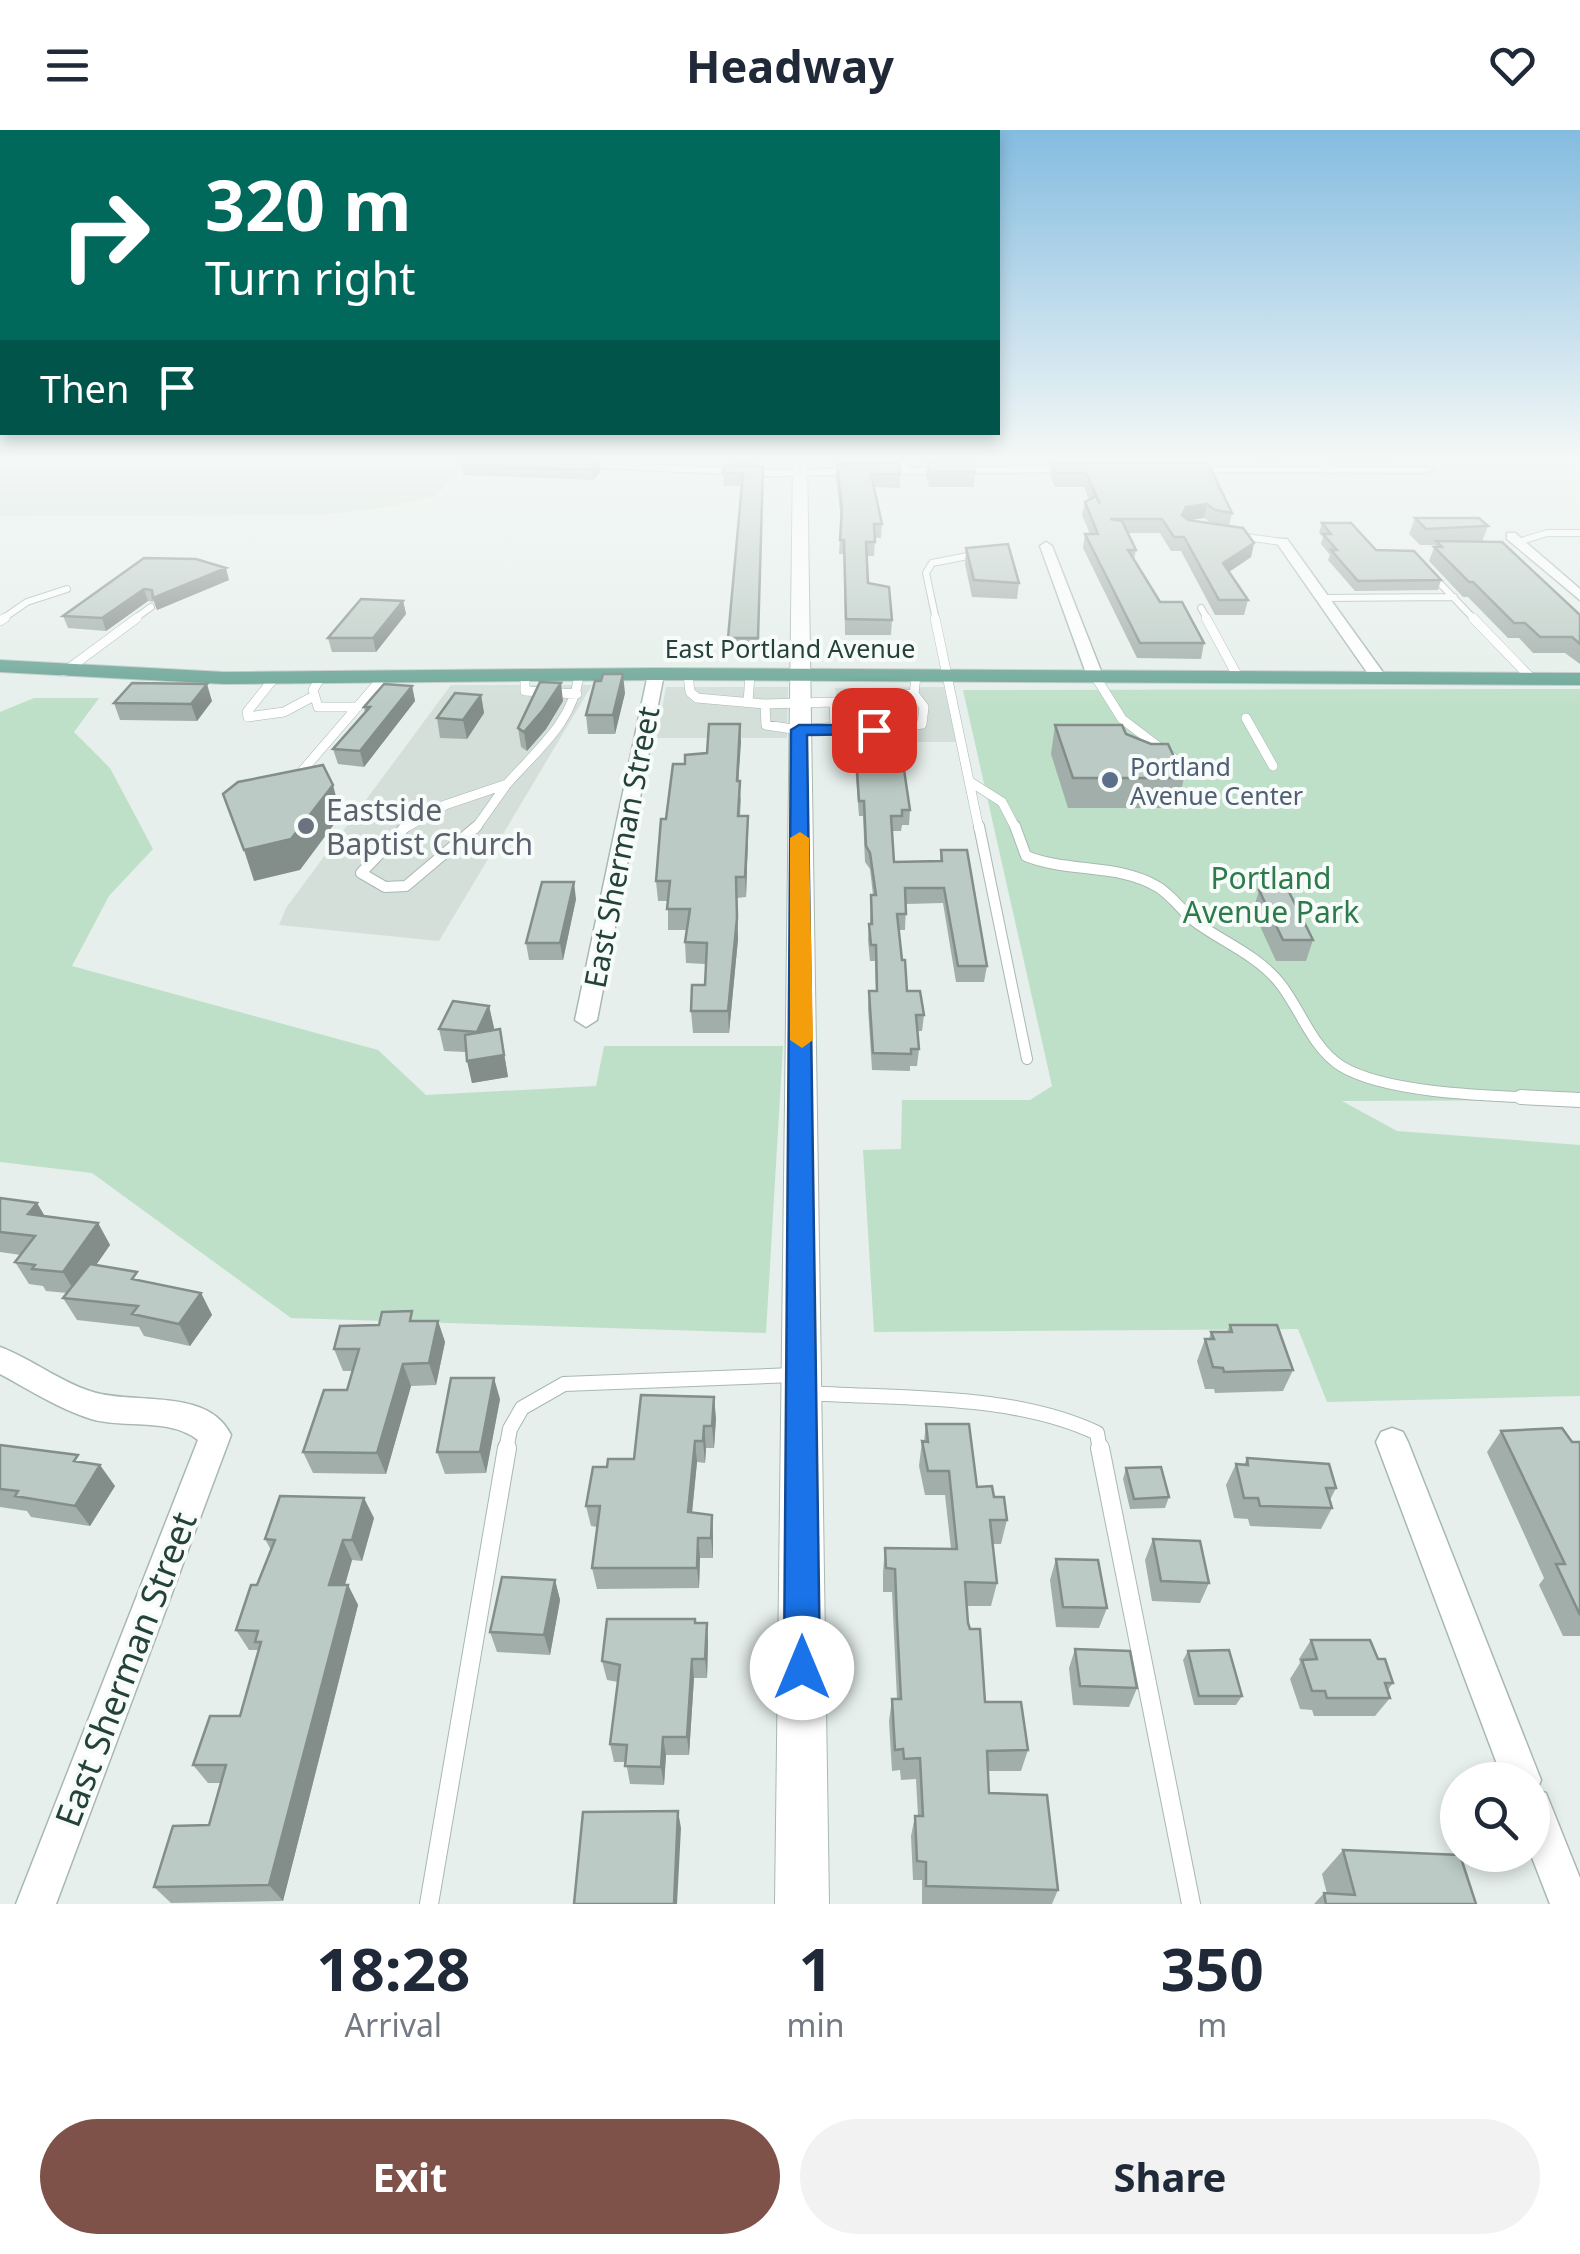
<!DOCTYPE html>
<html lang="en">
<head>
<meta charset="utf-8">
<style>
  :root { --surface:#fff; --page:#f2f2f3; --text:#1f2937; --muted:#747a83; --accent:#7f5249 }
  body { margin:0; font-family:"Noto Sans",sans-serif; background:var(--page); color:var(--text); height:100vh; display:flex; flex-direction:column; font-size:38px; white-space:nowrap }
  * { box-sizing:border-box; margin:0 }
  p { font-size:32px; color:var(--muted) }
  .icon { flex:none; width:55px; height:55px; fill:none; stroke:currentColor; stroke-width:2; stroke-linecap:round; stroke-linejoin:round }
  .map { position:relative; height:1774px; overflow:hidden }
  .details { display:flex; flex-direction:column; background:var(--surface); flex:1 }
  .details>* { flex:none }
  .top-card { position:absolute; left:0px; top:0px; width:1000px; height:305px; box-shadow:0 5px 15px #0003; background:#00695c; color:#fff; overflow:hidden }
  .controls { position:absolute; left:1440px; top:1632px; display:grid; gap:20px }
  .controls a { display:grid; place-items:center; width:110px; height:110px; border-radius:50%; background:var(--surface); box-shadow:0 5px 15px #0003; font-size:50px }
  .pin { position:absolute; display:grid; place-items:center; width:85px; height:85px; color:#fff; margin:-42px; border-radius:20px; box-shadow:0 5px 15px #0006 }
  .me { position:absolute; width:110px; margin:-55px; rotate:0deg; stroke-linejoin:round; filter:drop-shadow(0 0 8px #0008) }
  .turn { display:flex; align-items:center; gap:35px; height:210px; padding:0 40px; font-size:45px }
  .turn .icon { width:130px; height:130px; stroke-width:2.5 }
  .turn b { display:block; font-size:70px; line-height:85px }
  .then { display:flex; align-items:center; height:95px; padding:0 40px; background:#0003; gap:20px; font-size:38px }
  .eta { display:flex; justify-content:space-evenly; align-items:center; height:170px; text-align:center }
  .eta b { font-size:60px; font-weight:700; line-height:70px }
  .cta { display:flex; gap:20px; margin-top:auto; padding:20px 40px }
  .cta a { flex:1; height:115px; border-radius:60px; background:var(--accent); color:#fff; font-size:40px; font-weight:700; line-height:115px; text-align:center }
  .cta a+a { background:var(--page); color:var(--text) }
  header { display:flex; justify-content:space-between; align-items:center; height:130px; padding:0 40px; background:var(--surface); font-size:45px; font-weight:700 }
  .map>svg:first-child { display:block }
  .built { fill:#d4dfda }
  .green { fill:#bfe0c8 }
  .lines { fill:none; stroke-linecap:round; stroke-linejoin:round }
  .service-far4-casing { stroke:#a8b8b2; stroke-width:8 }
  .service-far3-casing { stroke:#a8b8b2; stroke-width:10 }
  .service-far2-casing { stroke:#a8b8b2; stroke-width:12 }
  .service-far1-casing { stroke:#a8b8b2; stroke-width:16 }
  .service-casing { stroke:#a8b8b2; stroke-width:20 }
  .minor-casing { stroke:#a8b8b2; stroke-width:3 }
  .tertiary-casing { stroke:#a8b8b2; stroke-width:2 }
  .primary-casing { stroke:#c2cac8; stroke-width:2 }
  .service-far4 { stroke:#fff; stroke-width:6 }
  .service-far3 { stroke:#fff; stroke-width:9 }
  .service-far2 { stroke:#fff; stroke-width:10 }
  .service-far1 { stroke:#fff; stroke-width:14 }
  .service { stroke:#fff; stroke-width:18 }
  .minor { fill:#fff; fill-rule:evenodd }
  .tertiary { fill:#fff; fill-rule:evenodd }
  .primary { fill:#6aa596; fill-rule:evenodd }
  .wall { fill:#a1aea9; fill-rule:evenodd }
  .shaded-wall { fill:#838d89 }
  .building { fill:#bbcac4; stroke:#838d89; stroke-width:2.5 }
  .route { fill:#1a73e8; stroke:#114b97; stroke-width:2.5 }
  .slow { fill:#f59e0b }
  .service-dot { fill:#5c6f8a; stroke:#f7fbf9; stroke-width:4 }
  .worship-dot { fill:#6b7280; stroke:#f7fbf9; stroke-width:4 }
  .labels { text-anchor:middle; dominant-baseline:central; stroke-width:8; stroke-linejoin:round; paint-order:stroke }
  .far-street-label { font-size:25px; fill:#24423a; stroke:#f7fbf9 }
  .far-service-label { font-size:25px; fill:#4e5e75; stroke:#f7fbf9; text-anchor:start }
  .worship-label { font-size:30px; fill:#5b616d; stroke:#f7fbf9; text-anchor:start }
  .street-label { font-size:30px; fill:#24423a; stroke:#f7fbf9 }
  .park-label { font-size:30px; fill:#2d7a4b; stroke:#f7fbf9 }
  .near-street-label { font-size:35px; fill:#24423a; stroke:#f7fbf9 }
</style>
</head>
<body>
<header><svg class="icon" aria-label="menu" viewBox="0 0 24 24"><path d="M4 6h16M4 12h16M4 18h16"/></svg>Headway<svg class="icon" aria-label="heart" viewBox="0 0 24 24"><path d="M12 20l-8-8c-3-5 5-10 8-4 3-6 11-1 8 4z"/></svg></header>
<div class="map">
<svg width="1580" height="1774" viewBox="0 0 1580 1774">
  <rect width="100%" height="100%" fill="#e6efeb"/>
  <path class="built" d="M0 328H474L435 366 382 378 319 385 0 386Z
    M451 555H592L439 811 279 795 286 778Z
    M666 557H788L787 608H657Z
    M944 557 956 612H842L835 558Z"/>
  <path class="green" d="M1580 559V970L1342 971 1397 1001 1580 1015V1266L1327 1272 1298 1199 874 1202 863 1020 901 1019 902 970H1030L1052 956 963 560Z
    M34 568H99L74 602 110 638 153 719 109 766 72 836 378 920 426 965 596 956 604 916H783L766 1203 291 1188 92 1043 0 1032V582Z"/>
  <g class="lines">
    <g class="service-far4-casing">
      <path id="service-far4" d="M903 328 905 339
        M1318 328 1329 340
        M1238 406 1282 412
        M1518 412 1547 403H1580
        M1430 443 1475 490
        M1321 468 1454 467
        M1201 478 1208 490
        M1 490 27 472 67 459
        M133 490 151 477
        M936 490 926 443 932 433 973 425"/>
    </g>
    <g class="service-far3-casing">
      <path id="service-far3" d="M935 488 979 699
        M1206 488 1238 547
        M1473 488 1531 548
        M0 491 5 488
        M64 542 137 488
        M525 545V561L577 564
        M688 545 690 562 697 568 765 574
        M1095 546 1122 589 1184 636
        M275 547 247 582 248 587 284 582 314 566
        M321 547 313 560 318 577H358
        M748 572 750 545
        M834 572 835 597 799 600 766 595 765 574Z
        M834 572 914 564 916 546
        M1246 588 1273 636
        M835 597 887 600 922 594 924 577 914 564
        M297 647 384 546
        M972 653 1002 672 1016 699
        M507 654C538 619 573 592 579 545
        M403 699 445 675 507 654
        M475 699 507 654"/>
    </g>
    <g class="service-far2-casing">
      <path id="service-far2" d="M406 696 361 743 385 757 406 756 477 696
        M979 696 1027 929
        M1015 696 1026 726C1068 743 1119 733 1158 757 1174 767 1183 783 1197 793 1225 813 1256 825 1278 851 1300 877 1311 917 1341 936 1390 966 1507 966 1566 969"/>
    </g>
    <g class="service-far1-casing">
      <path id="service-far1" d="M1521 967 1580 970
        M807 1263C899 1269 1013 1263 1097 1303L1100 1320
        M506 1320 510 1299 522 1278 564 1254 793 1245"/>
    </g>
    <g class="service-casing">
      <path id="service" d="M1100 1318 1191 1774
        M429 1774 507 1318"/>
    </g>
    <g class="minor-casing">
      <path id="minor" d="M571 331 763 340 1079 336 1085 339 1079 342 763 346 567 336Z
        M1177 337H1427L1433 340 1427 343 1181 342Z
        M1507 403H1515L1580 459V470L1507 409Z
        M1277 409H1287L1387 548 1385 551H1373L1276 412Z
        M1046 412 1052 416 1103 546 1100 549 1087 546 1040 416Z
        M656 539 664 544 597 890 586 897 575 890 648 544Z
        M0 1217C32 1229 60 1252 93 1262 134 1275 208 1257 231 1305L56 1774H16L198 1310C169 1287 125 1299 91 1289 59 1279 30 1260 0 1244Z
        M1392 1298 1403 1302 1408 1312 1541 1650 1537 1660 1546 1663 1580 1748V1774H1550L1531 1725 1532 1650H1503L1376 1312 1381 1302Z"/>
    </g>
    <g class="tertiary-casing">
      <path id="tertiary" d="M793 328H807L829 1774H775Z"/>
    </g>
    <g class="primary-casing">
      <path id="primary" d="M0 530 224 542 656 538 1580 543V555L656 550 224 554 0 542Z"/>
    </g>
    <use href="#service-far4" class="service-far4"/>
    <use href="#service-far3" class="service-far3"/>
    <use href="#service-far2" class="service-far2"/>
    <use href="#service-far1" class="service-far1"/>
    <use href="#service" class="service"/>
    <use href="#minor" class="minor"/>
    <use href="#tertiary" class="tertiary"/>
    <use href="#primary" class="primary"/>
  </g>
  <path class="wall" d="M696 328H761L757 336Z
    M835 328H897V332L835 334Z
    M922 328H967L966 331 975 342 974 357H929L926 346 927 332H923Z
    M1042 328H1107V333H1044Z
    M1119 328H1194L1193 333H1123Z
    M1248 328H1314L1313 332 1252 333Z
    M1326 328H1390L1389 333H1332Z
    M599 332 600 342 593 350 463 345 462 335Z
    M1052 333H1208L1232 383 1229 396 1254 413 1251 427 1229 442 1248 470 1244 485H1215L1181 421H1171L1160 403H1128L1136 420 1134 430 1160 472 1204 513 1201 529 1137 528 1083 418 1085 404H1090L1082 385 1085 372 1089 369 1084 357H1055L1050 346ZM1204 388 1211 393 1190 390Z
    M837 334 900 344V358L874 357 882 394 881 408H875L874 426H867L868 453 892 490 891 505H845L844 424H839L841 390 836 348Z
    M724 335 763 350 758 523 729 524 728 508 742 356H723Z
    M1415 388 1488 396 1482 412 1580 485V534L1565 523H1533L1519 508H1508L1468 467H1463L1429 431 1435 415H1420L1409 404Z
    M1322 393 1441 450 1438 460 1355 461 1328 430 1330 425 1321 414 1323 407 1319 403Z
    M966 418 1019 453 1017 469 972 467 965 434Z
    M144 428 229 450 157 480 154 472 148 471 106 501 68 498 63 486Z
    M403 471 406 484 376 522H332L328 508Z
    M412 556 415 571 364 637 338 634 333 619 365 583 364 577Z
    M625 563 615 604H588L586 585Z
    M481 565 484 583 467 609 440 608 437 588Z
    M212 571 197 591 120 590 114 573Z
    M563 571 546 599 527 621 521 617 518 598Z
    M740 594 738 651 741 670 740 686 748 706 746 767 737 768 738 809 729 903H693L691 881 705 855 706 834 686 833 685 812 687 800H668V771H658L656 751 666 689 707 623Z
    M1055 595 1126 604 1184 648 1177 678H1068L1051 624Z
    M855 608 910 680 909 695H902L901 701H892L894 732 940 731 941 720 987 836 984 852H956L943 773 906 774 905 800H898L902 830 907 861 924 885 922 901H917L919 919 917 936H910V941L872 940 868 878 869 861H876L875 831H870L868 810 869 794H870L871 765H873L870 739 865 732 863 686H859L854 622Z
    M1259 760 1313 810 1306 831H1276L1253 781Z
    M576 769 563 830H529L526 813Z
    M489 876 494 898 492 901 500 899 508 947 472 953 466 922 444 921 439 899Z
    M0 1068 37 1073 45 1087 98 1093 110 1115 96 1135 142 1151 201 1163 212 1185 190 1216 144 1206 139 1197 77 1190 63 1168 67 1163 46 1161 43 1156 29 1154 15 1132 21 1125 0 1122Z
    M415 1191H438L445 1212 436 1255 411 1256 386 1344 313 1343 303 1322 347 1260 352 1241H343L334 1219 379 1195Z
    M1230 1195 1293 1240 1283 1261 1215 1263 1214 1259H1205L1197 1231 1205 1209H1209L1211 1202H1227Z
    M500 1269 486 1343 445 1344 437 1322Z
    M716 1288 714 1318H706L705 1333 697 1332 692 1382 712 1385 713 1406V1428H700L699 1458 597 1459 592 1438 597 1397 591 1396 586 1376 634 1329Z
    M926 1294 977 1357 994 1367 1007 1390 1001 1414H993L997 1453 991 1476H967L968 1493 985 1572 1028 1620 1021 1641H988L989 1663 1058 1760 1052 1774H922V1750H913L911 1706 915 1686H918L916 1649 901 1650 900 1640 892 1641 889 1591 892 1569H897L892 1462H883V1442L885 1418 951 1419 945 1365H925L919 1336 922 1311H924Z
    M1501 1301 1580 1312V1506H1563L1539 1455 1544 1448 1487 1322Z
    M0 1315 84 1333 115 1356 90 1396 31 1387 27 1381 0 1377Z
    M1247 1328 1336 1358 1330 1370 1332 1378 1321 1399 1250 1396 1248 1389 1234 1388 1226 1355 1236 1334 1244 1335Z
    M1126 1338 1169 1367 1165 1378 1130 1379 1123 1349Z
    M374 1388 362 1431 352 1430 345 1455H348L358 1475 283 1771 171 1773 154 1757 209 1695 221 1653H208L193 1635 240 1586 259 1520H249L236 1500 257 1455 271 1420 265 1409Z
    M1153 1409 1209 1453 1200 1473 1152 1471 1145 1430Z
    M1056 1429 1107 1478 1099 1498 1056 1497 1050 1450Z
    M555 1450 560 1470 550 1525 497 1522 490 1502Z
    M695 1493H707L708 1513 707 1548H694L689 1625H666L664 1655 630 1654 626 1632H614L610 1614 618 1552 607 1550 602 1531Z
    M1311 1510 1378 1529 1393 1553 1387 1561 1390 1568 1375 1586H1314L1312 1580 1300 1579 1290 1549 1300 1533 1299 1529Z
    M1075 1519 1137 1558 1129 1577 1073 1575 1069 1538Z
    M1188 1521 1242 1566 1236 1575H1194L1183 1530Z
    M1343 1720 1476 1774H1314L1324 1763 1327 1764 1322 1744Z"/>
  <path class="shaded-wall" d="M599 332 600 342 593 350 592 340Z
    M1207 374 1204 388 1183 391 1182 385 1186 377Z
    M1254 413 1251 427 1220 448 1223 433Z
    M226 438 229 450 157 480 153 468Z
    M144 459 148 471 106 501 102 488Z
    M403 471 406 484 376 522 373 508Z
    M623 544 625 563 615 604 613 585Z
    M561 553 563 571 546 599 527 621 524 602Z
    M207 554 212 571 197 591 191 574Z
    M412 556 415 571 364 637 360 621Z
    M481 565 484 583 467 609 463 590Z
    M740 594 741 613 737 670V651Z
    M333 655 341 685 300 740 254 751 244 720Z
    M748 686V706L746 767 745 747Z
    M736 747 738 809 729 903 728 881Z
    M574 752 576 769 563 830 560 813Z
    M489 876 494 898 481 924 477 902Z
    M500 899 508 947 472 953 467 931Z
    M37 1073 50 1095 28 1084Z
    M98 1093 110 1115 76 1164 63 1142Z
    M201 1163 212 1185 190 1216 179 1194Z
    M438 1191 445 1212 436 1255 429 1233Z
    M403 1234 411 1256 386 1344 377 1323Z
    M494 1248 500 1269 486 1343 480 1322Z
    M714 1267 716 1288 714 1318 712 1296Z
    M704 1296 706 1318 705 1333 703 1311Z
    M695 1311 697 1332 690 1403 688 1382Z
    M100 1335 115 1356 90 1396 75 1376Z
    M364 1368 374 1388 362 1431 352 1410Z
    M712 1385 713 1406V1428L711 1408Z
    M698 1408 700 1428 699 1458 697 1438Z
    M343 1410 352 1430 339 1475 329 1455Z
    M555 1450 560 1470 550 1525 544 1505Z
    M348 1455 358 1475 283 1771 269 1755Z
    M707 1493 708 1513 707 1548 705 1529Z
    M692 1529 694 1548 689 1625 687 1607Z
    M663 1607 666 1625 664 1655 661 1637Z
    M678 1681 681 1698 677 1774H674Z"/>
  <path class="building" d="M468 328H545L599 332 592 340 462 335Z
    M927 331H972L975 342H930Z
    M899 333 900 344H871L882 394H874L875 412H866L868 453 889 457 892 490 846 489 844 410H840L842 379 837 334Z
    M1052 333H1208L1232 383 1215 380 1207 374 1186 377 1182 385 1188 390 1243 398 1254 413 1223 433 1248 470H1219L1184 407H1174L1162 389H1110L1122 391 1136 420H1128L1160 472H1182L1204 513H1140L1085 404H1098L1085 372 1096 366 1100 374 1086 343H1056Z
    M724 335 763 337 758 508H728L743 343H723Z
    M1415 388H1479L1488 396 1426 399Z
    M1322 393H1351L1376 420 1414 421 1441 450 1358 451 1331 420H1337L1323 404H1331Z
    M1436 411 1502 412 1580 485V514L1572 507H1540L1525 493H1514L1473 452H1469L1434 417H1442Z
    M1008 414 1019 453 974 450 966 418Z
    M144 428 196 429 226 438 153 468 152 460 144 459 102 488 63 486Z
    M361 469 403 471 373 508H328Z
    M603 544H623L613 585H586L595 551H601Z
    M540 552 561 553 543 580 524 602 518 598Z
    M132 553 207 554 191 574 114 573Z
    M384 554 412 556 360 621 333 619 370 577H364Z
    M455 563 481 565 463 590 437 588Z
    M709 594H740L737 651H740L738 686H748L745 747H736L737 788 728 881H691L692 855H705L707 813 685 812 690 779H667L670 751H656L661 689H666L673 634H685V625L707 623Z
    M1055 595H1122L1126 604 1151 614H1168L1184 648H1073Z
    M899 606 910 680H902V686H891L894 732 942 731 941 720H967L987 836H958L944 758H905L906 784H897L902 830H905L907 861H920L924 885H916L919 919H911V924L873 923 869 861H877L876 815H871L869 794H872L871 765H876L870 723 866 716 864 671H859L855 608Z
    M323 635 333 655 291 709 244 720 223 664 238 652Z
    M542 752H574L560 813H526Z
    M1259 760H1288L1313 810H1283Z
    M453 871 489 876 477 902 439 899Z
    M500 899 504 925 467 931 465 905Z
    M0 1068 37 1073 28 1084 98 1093 63 1142 32 1139 35 1135 15 1132 35 1106 0 1102Z
    M90 1134 137 1142 132 1149 201 1163 179 1194 132 1184 138 1176 63 1168Z
    M412 1181 410 1191H438L429 1233 403 1234 377 1323 303 1322 324 1260H347L359 1219H334L340 1196 379 1195 382 1182Z
    M1230 1195H1277L1293 1240 1224 1242 1223 1238 1213 1237 1205 1209H1214L1211 1202H1232Z
    M451 1248H494L480 1322H437Z
    M641 1265 714 1267 712 1296H704L703 1311H695L688 1382 712 1385 711 1408H698L697 1438H592L600 1376H586L593 1337H607L608 1329H634Z
    M926 1294H969L977 1357 992 1356 994 1367H1004L1007 1390H990L997 1453 965 1452 968 1493 970 1499H980L985 1572H1021L1028 1620 987 1621 989 1663 1047 1665 1058 1760 926 1756V1732L917 1731 915 1686H923L920 1628 904 1629 903 1619 895 1620 892 1569H901L897 1491 895 1439 886 1438 885 1418 957 1419 949 1341H928L922 1311 928 1312Z
    M1562 1298 1572 1312H1580V1485L1556 1434H1565L1501 1301Z
    M0 1315 78 1325 74 1331 100 1335 75 1376 15 1366 18 1361 0 1359Z
    M1247 1328 1329 1334 1336 1358H1326L1332 1378 1260 1376 1258 1368H1244L1236 1334 1248 1335Z
    M1161 1337 1169 1367 1134 1369 1126 1338Z
    M280 1366 364 1368 352 1410H343L329 1455H348L269 1755 154 1757 173 1696 209 1695 226 1635H193L210 1586H240L261 1512H255L258 1501 236 1500 251 1455H257L275 1410 265 1409Z
    M1153 1409 1200 1411 1209 1453 1161 1451Z
    M1056 1429 1098 1430 1107 1478 1063 1477Z
    M502 1447 555 1450 544 1505 490 1502Z
    M607 1489H695V1493H707L705 1529H692L687 1607H663L661 1637 625 1636 627 1615 610 1614 620 1535 602 1531Z
    M1311 1510H1370L1378 1529H1385L1393 1553H1385L1390 1568H1327L1325 1561H1312L1302 1530 1317 1529Z
    M1075 1519 1130 1521 1137 1558 1080 1556Z
    M1229 1520 1242 1566H1199L1188 1521Z
    M678 1681 674 1774H574L583 1682Z
    M1343 1720 1460 1725 1476 1774H1326L1324 1763 1355 1765Z"/>
  <linearGradient id="sky" x2="0" y2="1"><stop stop-color="#84bce0"/><stop offset="0.57" stop-color="#f4f8f6"/><stop offset="1" stop-color="#f4f8f6" stop-opacity="0"/></linearGradient>
  <rect width="1580" height="577" fill="url(#sky)"/>
  <path class="route" d="M874 595 882 600 880 604 807 605 820 1538 815 1551 802 1556 789 1551 784 1538 791 600 799 595Z"/>
  <path class="slow" d="M800 702 809 708 813 910 802 918 790 910V708Z"/>
  <circle class="service-dot" cx="1110" cy="650" r="10"/>
  <circle class="worship-dot" cx="306" cy="696" r="10"/>
  <g class="labels">
    <g class="far-street-label">
      <text x="790" y="518">East Portland Avenue</text>
    </g>
    <g class="far-service-label">
      <text x="1130" y="636">Portland<tspan x="1130" dy="29">Avenue Center</tspan></text>
    </g>
    <g class="worship-label">
      <text x="326" y="679">Eastside<tspan x="326" dy="34">Baptist Church</tspan></text>
    </g>
    <g class="street-label">
      <text transform="translate(621 717) rotate(-79)">East Sherman Street</text>
    </g>
    <g class="park-label">
      <text x="1271" y="747">Portland<tspan x="1271" dy="34">Avenue Park</tspan></text>
    </g>
    <g class="near-street-label">
      <text transform="translate(125 1539) rotate(-69)">East Sherman Street</text>
    </g>
  </g>
</svg>
<div class="controls">
<a><svg class="icon" aria-label="search" viewBox="0 0 24 24"><circle cx="10" cy="10" r="6"/><path d="M15 15l6 6"/></svg></a>
</div>
<div class="pin" style="left:874px;top:600px;background:#d93025"><svg class="icon" aria-label="arrive" viewBox="0 0 24 24"><path d="M6 21V4h12l-3 4 3 4H6"/></svg></div>
<svg class="me" style="left:802px;top:1538px" viewBox="-20 -20 40 40"><circle r="19" fill="#fff"/><path d="M0-13L10 11 0 6-10 11z" fill="#1a73e8"/></svg>
<div class="top-card">
<div class="turn"><svg class="icon" aria-label="right" viewBox="0 0 24 24"><path d="M7 20v-9h11M14 6l5 5-5 5"/></svg><div><b>320 m</b>Turn right</div></div>
<div class="then">Then<svg class="icon" aria-label="arrive" viewBox="0 0 24 24"><path d="M6 21V4h12l-3 4 3 4H6"/></svg></div>
</div>
</div>
<section class="details">
<div class="eta">
<div><b>18:28</b><p>Arrival</p></div>
<div><b>1</b><p>min</p></div>
<div><b>350</b><p>m</p></div>
</div>
<div class="cta"><a>Exit</a><a>Share</a></div>
</section>
</body>
</html>
